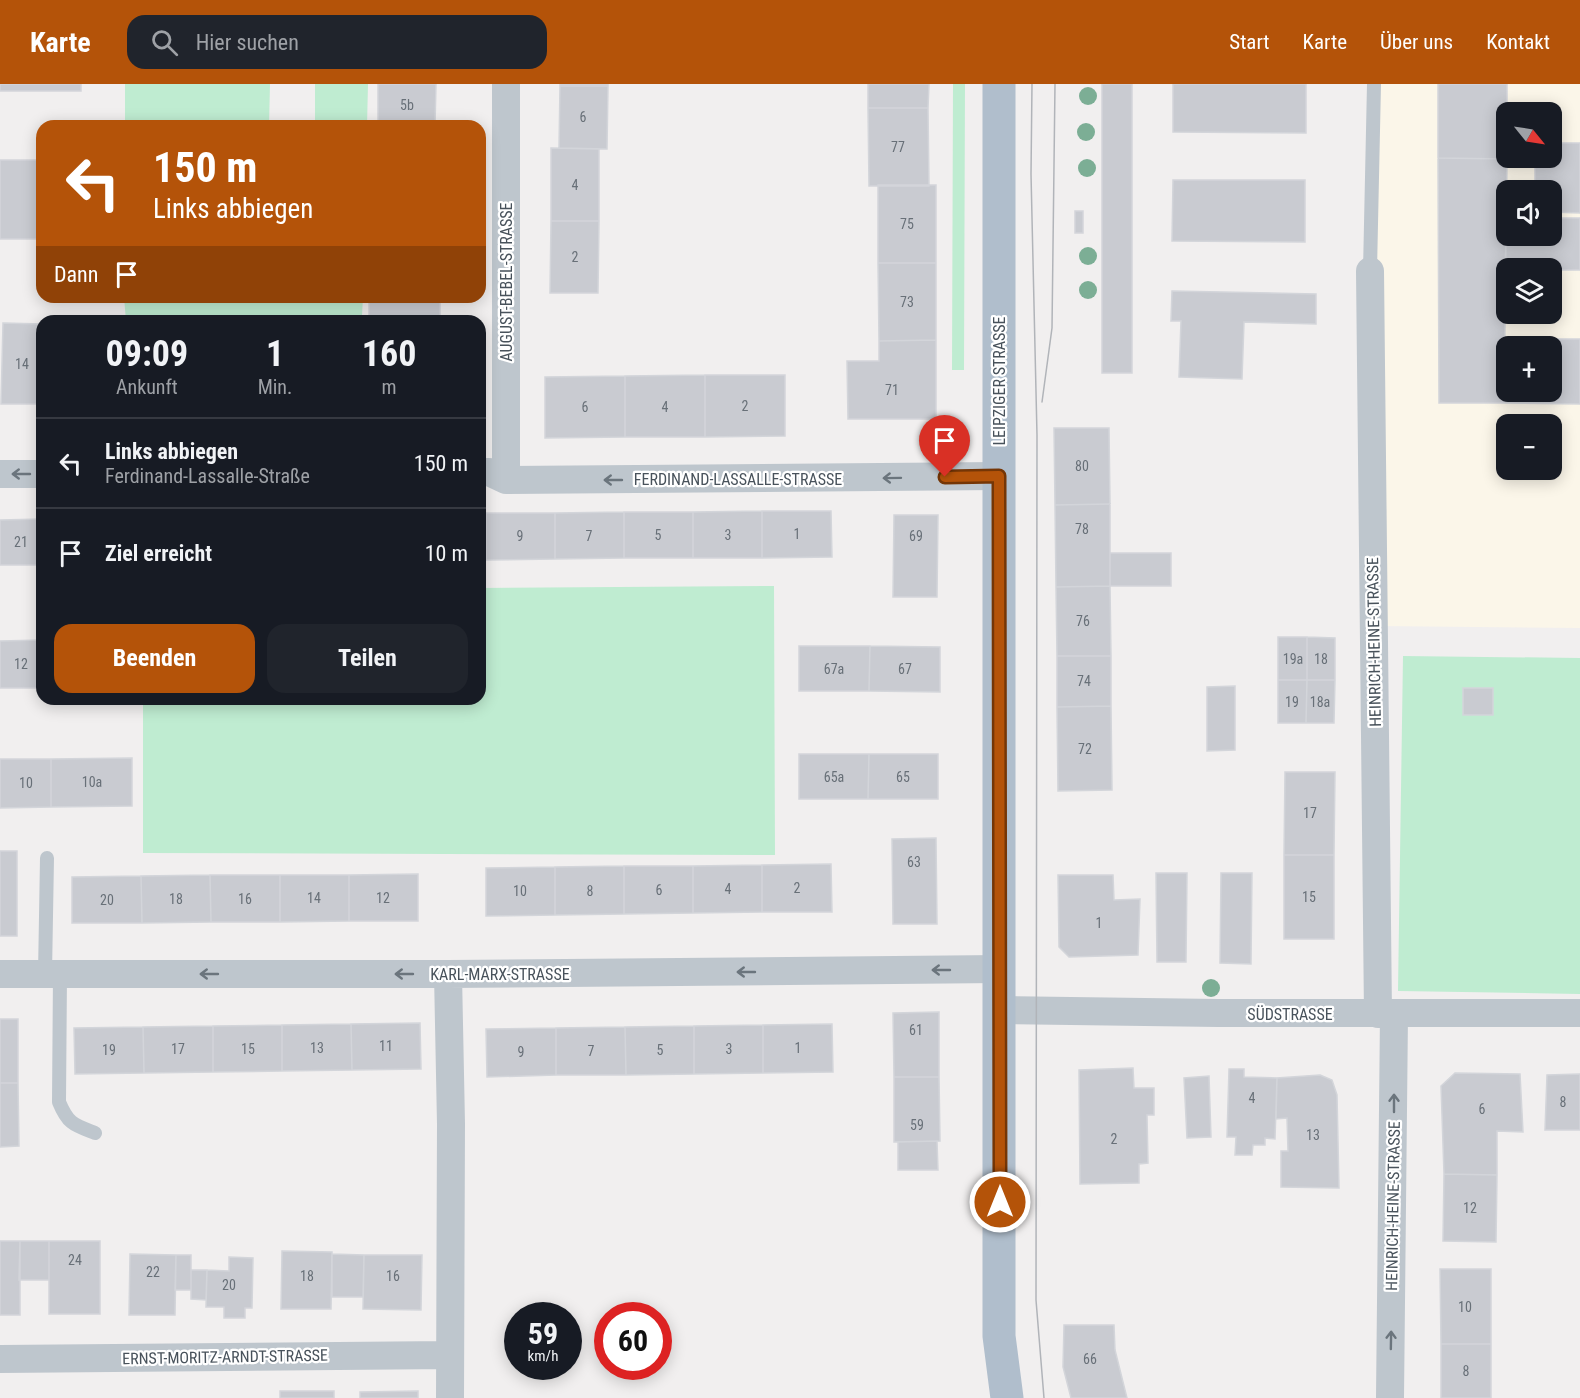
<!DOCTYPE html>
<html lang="de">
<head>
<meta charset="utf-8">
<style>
  :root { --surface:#171b24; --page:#20242c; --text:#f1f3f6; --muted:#9ea1a6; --line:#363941; --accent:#b45309 }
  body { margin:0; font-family:"Roboto Condensed",sans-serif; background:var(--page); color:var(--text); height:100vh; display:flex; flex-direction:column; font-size:22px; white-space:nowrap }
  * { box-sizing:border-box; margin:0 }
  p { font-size:20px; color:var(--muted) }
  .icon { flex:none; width:33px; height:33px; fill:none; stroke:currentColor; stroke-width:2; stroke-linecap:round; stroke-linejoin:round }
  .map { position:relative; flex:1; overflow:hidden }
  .drawer { position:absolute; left:36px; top:231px; width:450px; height:390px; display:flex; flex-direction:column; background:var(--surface); border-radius:18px; box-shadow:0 3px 15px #0003 }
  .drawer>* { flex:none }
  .banner { position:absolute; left:36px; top:36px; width:450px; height:183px; border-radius:18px; box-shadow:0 3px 15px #0003; background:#b45309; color:#fff; overflow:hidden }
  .needle { width:39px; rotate:120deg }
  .fabs { position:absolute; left:1496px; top:18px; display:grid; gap:12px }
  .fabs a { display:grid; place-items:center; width:66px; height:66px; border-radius:12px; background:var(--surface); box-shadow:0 3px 15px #0003; font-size:30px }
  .speed { position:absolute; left:504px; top:1218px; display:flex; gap:12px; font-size:30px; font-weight:700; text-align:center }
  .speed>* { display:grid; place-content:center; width:78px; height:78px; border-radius:50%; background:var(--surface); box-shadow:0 3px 15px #0003; line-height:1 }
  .speed small { font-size:15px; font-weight:400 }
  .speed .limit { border:9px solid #d22; background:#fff; color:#111 }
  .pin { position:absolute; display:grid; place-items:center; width:51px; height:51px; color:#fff; margin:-62px -26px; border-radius:50% 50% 50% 0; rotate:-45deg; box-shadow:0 0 6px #0007 }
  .pin .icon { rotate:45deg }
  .me { position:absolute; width:66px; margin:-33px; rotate:0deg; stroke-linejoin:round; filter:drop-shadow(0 0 4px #0008) }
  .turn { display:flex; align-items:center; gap:21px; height:126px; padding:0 18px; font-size:27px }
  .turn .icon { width:78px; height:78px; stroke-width:2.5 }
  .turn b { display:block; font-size:42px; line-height:51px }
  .then { display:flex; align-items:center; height:57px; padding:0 18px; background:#0003; gap:12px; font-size:22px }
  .eta { display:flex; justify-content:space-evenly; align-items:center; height:102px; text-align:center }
  .eta b { font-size:36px; font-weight:700; line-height:42px }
  .button { display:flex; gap:12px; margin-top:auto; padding:12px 18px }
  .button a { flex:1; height:69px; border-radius:18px; background:var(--accent); color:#fff; font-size:24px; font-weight:700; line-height:69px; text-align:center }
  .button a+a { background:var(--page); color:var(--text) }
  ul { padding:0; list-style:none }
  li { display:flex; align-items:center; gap:18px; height:90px; padding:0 18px; border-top:2px solid var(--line) }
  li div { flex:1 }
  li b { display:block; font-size:22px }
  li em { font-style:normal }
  header { display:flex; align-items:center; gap:36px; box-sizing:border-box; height:84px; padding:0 30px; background:var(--accent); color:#fff }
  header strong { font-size:28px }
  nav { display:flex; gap:33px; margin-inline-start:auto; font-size:21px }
  .search { width:420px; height:54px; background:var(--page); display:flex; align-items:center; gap:15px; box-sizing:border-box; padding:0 21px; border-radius:18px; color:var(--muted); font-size:22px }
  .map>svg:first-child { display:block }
  .commercial { fill:#fbf6e9; fill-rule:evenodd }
  .green { fill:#bfecd1 }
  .building { fill:#c9cbd1; stroke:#d3d5da; stroke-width:1.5; fill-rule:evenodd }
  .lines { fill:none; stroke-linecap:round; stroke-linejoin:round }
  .service { stroke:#bec6cd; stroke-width:14 }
  .minor { stroke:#bec6cd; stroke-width:28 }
  .primary { stroke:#b0becc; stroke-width:33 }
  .tram { stroke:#b1b4b9; stroke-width:1.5 }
  .tree { fill:#7cae95 }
  .oneway { stroke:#6b757d }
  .route-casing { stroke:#753606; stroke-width:15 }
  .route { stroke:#b45309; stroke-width:10 }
  .labels { text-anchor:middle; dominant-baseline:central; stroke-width:4.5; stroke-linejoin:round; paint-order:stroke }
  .number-label { font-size:14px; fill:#687078 }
  .street-label { font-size:16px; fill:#48525b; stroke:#fff }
</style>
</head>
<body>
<header>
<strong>Karte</strong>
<div class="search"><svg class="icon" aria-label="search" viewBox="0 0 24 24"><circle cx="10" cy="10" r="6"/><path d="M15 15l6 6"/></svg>Hier suchen</div>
<nav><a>Start</a><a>Karte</a><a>Über uns</a><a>Kontakt</a></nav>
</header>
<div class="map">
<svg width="1580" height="1314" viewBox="0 0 1580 1314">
  <rect width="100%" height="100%" fill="#f1efef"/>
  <path class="commercial" d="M1378 0H1580V544L1376 542 1371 312ZM1506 28H1551V74H1506ZM1506 106H1551V152H1506ZM1506 184H1551V230H1506ZM1506 262H1551V308H1506ZM1506 340H1551V386H1506Z"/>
  <path class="green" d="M125 0H270L269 42H125Z
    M315 0H368L367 42H315Z
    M953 0H965L964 286H952Z
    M124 213H363L362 232 345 231 344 237H126Z
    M774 502 775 771 143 769V615H480V504Z
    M1403 572 1580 574V910L1398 907Z"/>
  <path class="building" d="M0 0H81V7H0Z
    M378 0H436L435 42H378Z
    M560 0H608V2H560Z
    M868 0H929L928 24H868Z
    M1102 0H1132V289H1102Z
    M1173 0H1306V49L1173 48Z
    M1438 0H1507V75L1438 74Z
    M560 2H608L607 65 559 64Z
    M868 24H928L929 102H869Z
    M1551 59H1580V129L1551 128V106H1535V74H1551Z
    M551 64 599 65V137H551Z
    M1438 74 1507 75 1504 319H1439Z
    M0 76H42V155H0Z
    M1173 96H1305V158L1172 157Z
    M878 101H936V179H878Z
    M1075 127H1083V149H1075Z
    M1551 134H1580V186H1551V184H1506L1505 186 1506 152H1551Z
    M551 137H599L598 209H550Z
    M878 179H936V256L879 257Z
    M1172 207 1316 210V240L1244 238 1242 295 1179 293 1181 237H1171Z
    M369 213H440V237H369Z
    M3 239 42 240V320H1Z
    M1505 255H1580V320L1504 319ZM1506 262H1551V308H1506Z
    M936 256V335H848L847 277H879V257Z
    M705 291H785V352L705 353Z
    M705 291V353H625V292Z
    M625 292V353L545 354V293Z
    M1054 344H1109L1110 420 1055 421Z
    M1110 420V502L1056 503 1055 421Z
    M762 427H831L832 473 762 474Z
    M762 427V474H693V428Z
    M624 428V474L555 475V429Z
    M624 428H693V474H624Z
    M486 429H555V475L486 476Z
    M894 431H938L937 513H893Z
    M42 435V481H0V436Z
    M1110 469H1171V502H1110Z
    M1110 502 1111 572H1057L1056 503Z
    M1278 553H1307V596H1278Z
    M1307 553 1335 554V596H1307Z
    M42 556V604H0V557Z
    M799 562H870L869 607H799Z
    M870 562 940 563V608L869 607Z
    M1057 572H1111V622L1057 623Z
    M1278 596H1307L1306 639H1278Z
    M1307 596H1335L1334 639H1306Z
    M1235 602V666L1207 667V603Z
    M1463 604H1493V631H1463Z
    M1111 622 1112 706 1058 707 1057 623Z
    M799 670H869L868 715H799Z
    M869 670H938V715H868Z
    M132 674V722L51 723V675Z
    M0 675H51V723L0 724Z
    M1285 688H1335L1334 771H1284Z
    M936 754 937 840H893L892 755Z
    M0 767H17V852H0Z
    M1284 771H1334V855H1284Z
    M831 780 832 828H762V781Z
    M762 781V828L693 829V782Z
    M624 782V830L555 831V783Z
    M624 782H693V829L624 830Z
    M555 783V831L486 832V784Z
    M1156 789H1187L1186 878H1157Z
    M1221 789H1252L1251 880 1220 879Z
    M418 790V837H349V791Z
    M210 791H280V838H211Z
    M210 791 211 838 142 839 141 792Z
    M280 791H349V837L280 838Z
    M1058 791H1113L1114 816 1140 815 1138 871 1069 873 1059 863Z
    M141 792 142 839H72V793Z
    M939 928V993H894L893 929Z
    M0 935H18V999H0Z
    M420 939 421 985 352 986 351 940Z
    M351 940 352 986 282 987V941Z
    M832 940 833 988 763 989V941Z
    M282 941V987L213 988V942Z
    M763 941V989L694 990V942Z
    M213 942V988L144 989 143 943Z
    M694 942V990L626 991 625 943Z
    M143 943 144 989 75 990 74 944Z
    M625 943 626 991H556V944Z
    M556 944V991L487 993 486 945Z
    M1133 984 1134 1004H1154V1031H1147L1148 1079 1139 1080V1099L1080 1100 1079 986Z
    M1229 985H1244V993L1277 994 1275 1055 1265 1054V1061H1253L1252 1071H1235L1236 1053H1227Z
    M1455 989 1520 990 1523 1048 1497 1047V1091L1444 1090 1441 1002Z
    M1580 990V1046H1545L1547 991Z
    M1320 991 1332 996 1337 1011 1339 1104 1281 1103V1067H1288L1287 1034 1276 1035 1277 994Z
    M1209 992 1211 1053 1187 1054 1184 994Z
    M894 993H939L940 1057 894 1058Z
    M0 999H18L19 1062 0 1063Z
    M937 1057 938 1086H898V1058Z
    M1444 1090 1497 1091 1496 1158 1443 1157Z
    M0 1157H20V1231H0Z
    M20 1157H49V1196H19Z
    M49 1157H100V1230H49Z
    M282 1167 332 1168 331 1225H281Z
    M130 1170 176 1171 175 1231H129Z
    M332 1170 364 1171 363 1213H332Z
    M176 1171H191V1206H175Z
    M364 1171H422L421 1226 363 1225Z
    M229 1173 253 1174 252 1224H245V1234H224V1223H206L207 1186 229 1187Z
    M1440 1185H1491V1260H1441Z
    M191 1186H207L206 1216 191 1215Z
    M1064 1241H1114L1115 1266 1127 1314H1071L1063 1283Z
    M1441 1260H1491V1314H1441Z
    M280 1307H334V1314H280Z
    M418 1307V1314H360V1308Z"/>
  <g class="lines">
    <path class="service" d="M1370 187 1374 0
      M45 890 47 774
      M60 890 59 1018C68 1040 74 1041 95 1049"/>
    <path class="minor" d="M506 0V396
      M1370 187 1378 930
      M480 388H489L506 396 999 392
      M0 390H42
      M0 890H448L1000 885
      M448 890 451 1040 450 1314
      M1000 926 1218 929H1580
      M0 1275 449 1271
      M1390 1314 1394 930"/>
    <path class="primary" d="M999 0V1252L1007 1314"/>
    <path class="tram" d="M1032 0 1031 90 1037 351 1036 1216 1044 1314
      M1042 318 1052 244 1055 0"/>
  </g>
  <g class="tree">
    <circle cx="1088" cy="12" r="9"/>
    <circle cx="1086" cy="48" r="9"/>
    <circle cx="1087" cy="84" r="9"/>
    <circle cx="1088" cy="172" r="9"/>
    <circle cx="1088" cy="206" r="9"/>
    <circle cx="1211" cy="904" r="9"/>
  </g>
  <defs><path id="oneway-shaft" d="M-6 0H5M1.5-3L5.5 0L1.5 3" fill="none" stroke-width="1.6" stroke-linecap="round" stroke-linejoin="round" transform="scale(1.5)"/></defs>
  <g class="oneway">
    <use href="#oneway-shaft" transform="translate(21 390) rotate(180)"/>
    <use href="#oneway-shaft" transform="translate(892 394) rotate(179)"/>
    <use href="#oneway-shaft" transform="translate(613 396) rotate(180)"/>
    <use href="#oneway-shaft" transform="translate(941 886) rotate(180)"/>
    <use href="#oneway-shaft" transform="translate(746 888) rotate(180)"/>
    <use href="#oneway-shaft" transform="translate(209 890) rotate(-180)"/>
    <use href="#oneway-shaft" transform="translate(404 890) rotate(-180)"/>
    <use href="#oneway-shaft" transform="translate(1394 1019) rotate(-90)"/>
    <use href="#oneway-shaft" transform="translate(1391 1256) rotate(-89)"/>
  </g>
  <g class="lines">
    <g class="route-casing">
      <path id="route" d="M945 393 999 392 1000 1118"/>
    </g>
    <use href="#route" class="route"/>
  </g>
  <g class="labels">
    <g class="number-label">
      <text x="407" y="21">5b</text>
      <text x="583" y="33">6</text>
      <text x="898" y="63">77</text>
      <text x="575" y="101">4</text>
      <text x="907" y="140">75</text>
      <text x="575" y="173">2</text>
      <text x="907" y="218">73</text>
      <text x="22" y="280">14</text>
      <text x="892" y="306">71</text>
      <text x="745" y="322">2</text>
      <text x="585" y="323">6</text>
      <text x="665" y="323">4</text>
      <text x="1082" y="382">80</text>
      <text x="1082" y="445">78</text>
      <text x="797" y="450">1</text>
      <text x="658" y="451">5</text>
      <text x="728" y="451">3</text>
      <text x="520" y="452">9</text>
      <text x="589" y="452">7</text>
      <text x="916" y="452">69</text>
      <text x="21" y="458">21</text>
      <text x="1083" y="537">76</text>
      <text x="1293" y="575">19a</text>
      <text x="1321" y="575">18</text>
      <text x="21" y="580">12</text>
      <text x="834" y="585">67a</text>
      <text x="905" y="585">67</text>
      <text x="1084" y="597">74</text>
      <text x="1292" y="618">19</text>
      <text x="1320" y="618">18a</text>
      <text x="1085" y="665">72</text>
      <text x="834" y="693">65a</text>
      <text x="903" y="693">65</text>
      <text x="92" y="698">10a</text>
      <text x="26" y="699">10</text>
      <text x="1310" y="729">17</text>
      <text x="914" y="778">63</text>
      <text x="797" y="804">2</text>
      <text x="728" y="805">4</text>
      <text x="659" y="806">6</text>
      <text x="520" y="807">10</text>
      <text x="590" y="807">8</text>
      <text x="1309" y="813">15</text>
      <text x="314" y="814">14</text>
      <text x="383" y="814">12</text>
      <text x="176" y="815">18</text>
      <text x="245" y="815">16</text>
      <text x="107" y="816">20</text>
      <text x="1099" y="839">1</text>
      <text x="916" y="946">61</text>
      <text x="386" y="962">11</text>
      <text x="317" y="964">13</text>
      <text x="798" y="964">1</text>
      <text x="178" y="965">17</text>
      <text x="248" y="965">15</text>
      <text x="729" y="965">3</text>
      <text x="109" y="966">19</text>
      <text x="660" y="966">5</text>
      <text x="591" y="967">7</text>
      <text x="521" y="968">9</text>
      <text x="1252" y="1014">4</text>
      <text x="1563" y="1018">8</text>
      <text x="1482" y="1025">6</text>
      <text x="917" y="1041">59</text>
      <text x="1313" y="1051">13</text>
      <text x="1114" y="1055">2</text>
      <text x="1470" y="1124">12</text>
      <text x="75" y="1176">24</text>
      <text x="153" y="1188">22</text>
      <text x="307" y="1192">18</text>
      <text x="393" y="1192">16</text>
      <text x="229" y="1201">20</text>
      <text x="1465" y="1223">10</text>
      <text x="1090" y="1275">66</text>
      <text x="1466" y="1287">8</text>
    </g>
    <g class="street-label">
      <text transform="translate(506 198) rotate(-90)">AUGUST-BEBEL-STRASSE</text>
      <text transform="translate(999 297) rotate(-90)">LEIPZIGER STRASSE</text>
      <text x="738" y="395">FERDINAND-LASSALLE-STRASSE</text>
      <text transform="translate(1374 558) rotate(-91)">HEINRICH-HEINE-STRASSE</text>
      <text x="500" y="890">KARL-MARX-STRASSE</text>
      <text x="1290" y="930">SÜDSTRASSE</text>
      <text transform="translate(1393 1122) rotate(-89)">HEINRICH-HEINE-STRASSE</text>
      <text transform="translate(225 1273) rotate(-1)">ERNST-MORITZ-ARNDT-STRASSE</text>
    </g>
  </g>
</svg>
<div class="fabs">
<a><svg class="needle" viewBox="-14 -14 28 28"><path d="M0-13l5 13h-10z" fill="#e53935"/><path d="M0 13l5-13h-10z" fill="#9ea1a6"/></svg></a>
<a><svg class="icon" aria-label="sound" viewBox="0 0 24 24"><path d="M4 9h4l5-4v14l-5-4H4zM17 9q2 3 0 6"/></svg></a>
<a><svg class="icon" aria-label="layers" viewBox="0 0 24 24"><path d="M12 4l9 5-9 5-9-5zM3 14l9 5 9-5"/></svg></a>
<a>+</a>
<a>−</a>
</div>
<div class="speed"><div>59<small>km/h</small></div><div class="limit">60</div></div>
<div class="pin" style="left:945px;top:393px;background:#d93025"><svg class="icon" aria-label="arrive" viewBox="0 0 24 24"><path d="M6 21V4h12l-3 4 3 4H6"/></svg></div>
<svg class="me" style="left:1000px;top:1118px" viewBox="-20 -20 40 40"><circle r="17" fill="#b45309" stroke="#fff" stroke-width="3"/><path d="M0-11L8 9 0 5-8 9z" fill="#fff"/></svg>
<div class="banner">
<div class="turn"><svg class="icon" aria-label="left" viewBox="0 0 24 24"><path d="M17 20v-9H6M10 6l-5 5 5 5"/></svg><div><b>150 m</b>Links abbiegen</div></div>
<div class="then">Dann<svg class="icon" aria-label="arrive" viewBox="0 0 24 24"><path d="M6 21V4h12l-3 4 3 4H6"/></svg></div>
</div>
<section class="drawer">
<div class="eta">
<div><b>09:09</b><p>Ankunft</p></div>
<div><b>1</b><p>Min.</p></div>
<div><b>160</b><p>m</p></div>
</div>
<ul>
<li><svg class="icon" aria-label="left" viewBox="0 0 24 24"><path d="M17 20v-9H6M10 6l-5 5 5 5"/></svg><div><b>Links abbiegen</b><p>Ferdinand-Lassalle-Straße</p></div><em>150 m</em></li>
<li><svg class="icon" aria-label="arrive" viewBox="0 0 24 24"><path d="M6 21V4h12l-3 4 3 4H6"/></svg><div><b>Ziel erreicht</b></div><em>10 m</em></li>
</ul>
<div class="button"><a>Beenden</a><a>Teilen</a></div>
</section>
</div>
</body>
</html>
